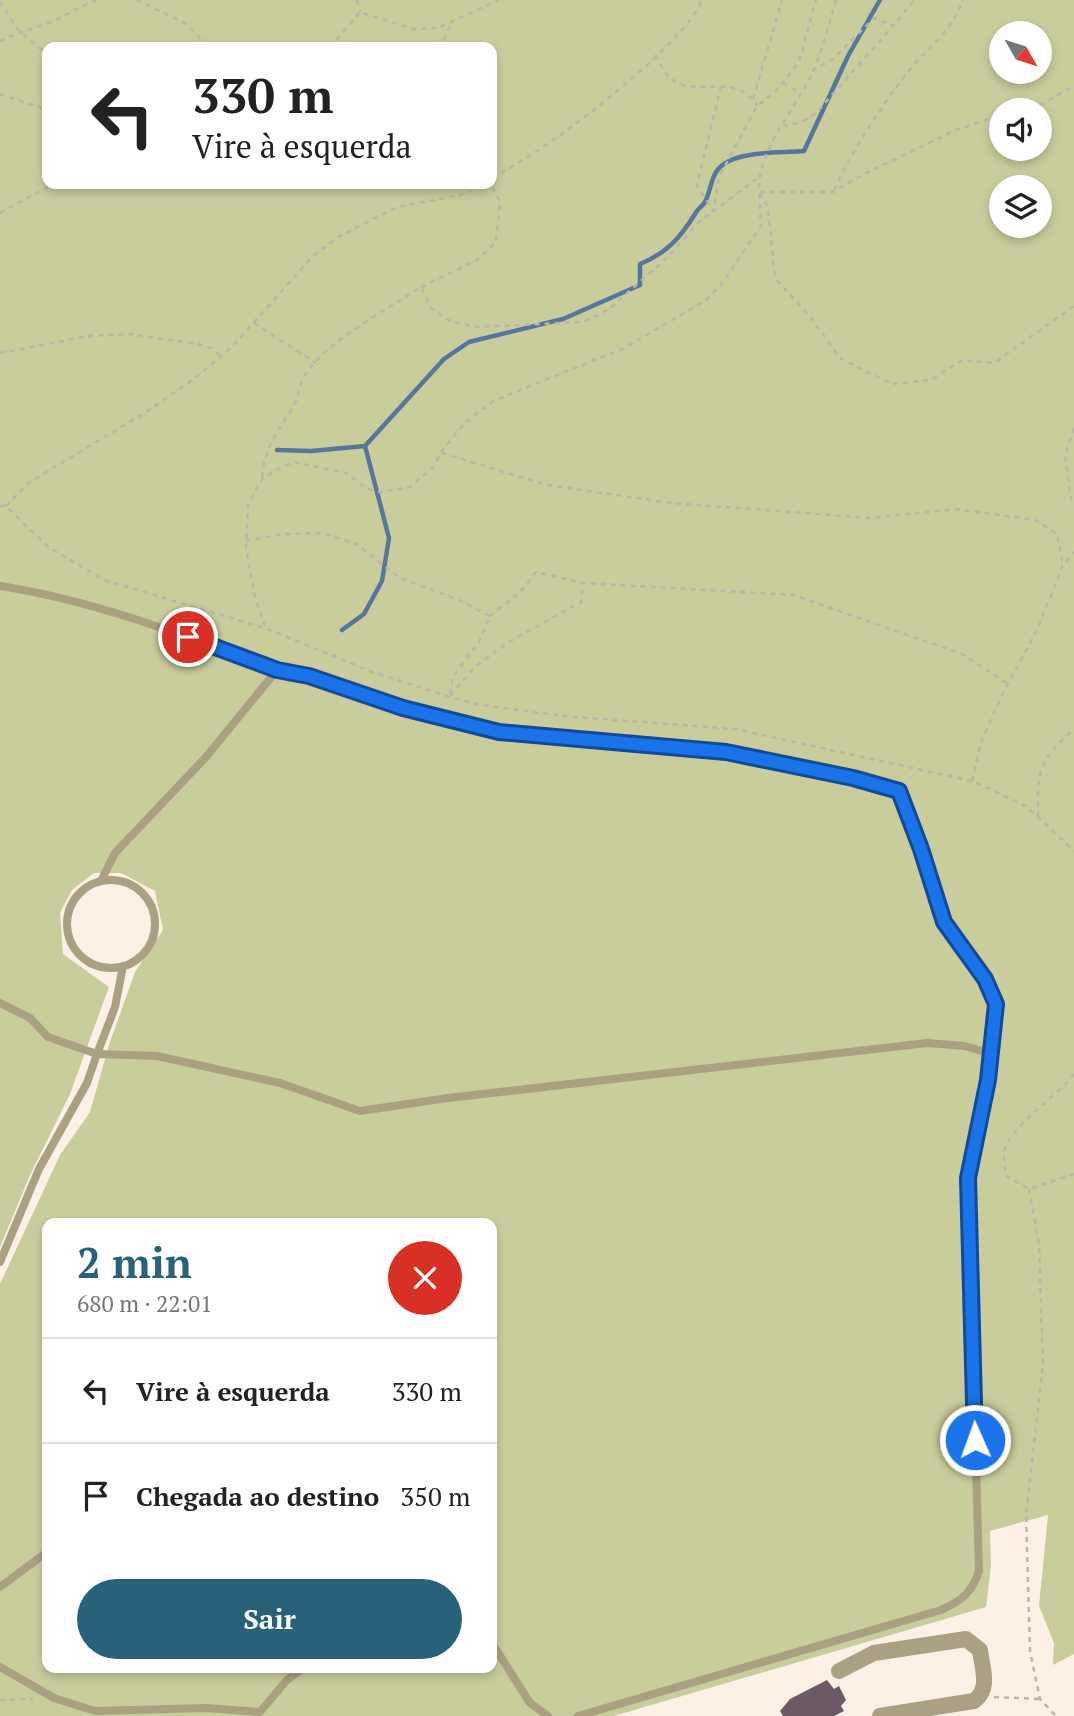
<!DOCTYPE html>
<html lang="pt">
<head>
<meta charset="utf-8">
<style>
  :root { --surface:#fff; --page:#f6f6f6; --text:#222; --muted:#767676; --line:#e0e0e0; --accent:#27617a }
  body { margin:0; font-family:"PT Serif",serif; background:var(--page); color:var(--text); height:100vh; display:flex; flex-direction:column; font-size:26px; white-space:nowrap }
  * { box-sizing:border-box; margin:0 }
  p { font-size:23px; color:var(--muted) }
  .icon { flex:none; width:38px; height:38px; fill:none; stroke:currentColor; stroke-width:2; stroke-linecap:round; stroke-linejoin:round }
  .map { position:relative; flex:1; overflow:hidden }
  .drawer { position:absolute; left:42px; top:1218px; width:455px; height:455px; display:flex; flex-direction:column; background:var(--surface); border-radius:14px; box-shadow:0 4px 10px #0003 }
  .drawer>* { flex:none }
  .hud { position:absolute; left:42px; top:42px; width:455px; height:147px; border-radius:14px; box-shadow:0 4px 10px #0003; background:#fff; color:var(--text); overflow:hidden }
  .needle { width:46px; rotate:129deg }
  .tools { position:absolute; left:989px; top:21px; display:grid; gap:14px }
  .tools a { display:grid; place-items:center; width:63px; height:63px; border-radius:50%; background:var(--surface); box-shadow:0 4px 10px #0003; font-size:35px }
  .pin { position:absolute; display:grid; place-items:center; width:60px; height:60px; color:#fff; margin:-30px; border:4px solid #fff; border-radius:50%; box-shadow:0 2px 7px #0007 }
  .me { position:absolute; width:77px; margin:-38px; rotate:358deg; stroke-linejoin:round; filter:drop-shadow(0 0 5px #0008) }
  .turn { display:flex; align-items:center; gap:24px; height:147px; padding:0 35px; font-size:32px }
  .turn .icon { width:91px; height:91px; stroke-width:2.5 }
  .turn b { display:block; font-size:49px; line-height:60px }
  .round { display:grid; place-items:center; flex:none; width:74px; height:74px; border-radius:37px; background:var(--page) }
  .head { display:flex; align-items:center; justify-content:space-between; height:119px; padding:0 35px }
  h1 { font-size:42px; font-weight:700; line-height:52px; color:var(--accent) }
  .cta { display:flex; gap:14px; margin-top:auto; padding:14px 35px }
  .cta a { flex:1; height:80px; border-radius:42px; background:var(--accent); color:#fff; font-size:28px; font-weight:700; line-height:80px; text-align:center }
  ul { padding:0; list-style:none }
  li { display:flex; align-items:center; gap:21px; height:105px; padding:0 35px; border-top:2px solid var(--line) }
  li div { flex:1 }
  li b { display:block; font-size:26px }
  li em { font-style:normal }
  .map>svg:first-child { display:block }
  .green { fill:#c9cd9c; fill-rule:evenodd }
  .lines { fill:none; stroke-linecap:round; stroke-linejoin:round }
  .stream { stroke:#58769c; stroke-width:4.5 }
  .building { fill:#6d5866 }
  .path { stroke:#beb3a9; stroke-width:2.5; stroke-dasharray:5 5; stroke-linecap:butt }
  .service { stroke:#aba081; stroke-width:8 }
  .minor { stroke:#aba081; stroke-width:16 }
  .route-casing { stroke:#114b97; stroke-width:18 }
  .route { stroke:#1a73e8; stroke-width:12 }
</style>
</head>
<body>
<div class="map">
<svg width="1074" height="1716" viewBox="0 0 1074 1716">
  <rect width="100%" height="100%" fill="#fdf0e5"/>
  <path class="green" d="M0 0H1074V1654L1053 1665 1054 1643 1039 1606 1048 1515 990 1531 991 1566 986 1607 614 1716H0V1284L60 1155 90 1112 109 1045 135 972 163 930 155 891 121 873H94L72 890 60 913 63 954 109 987 70 1094 31 1173 0 1247ZM1001 33H1040V72H1001ZM47 47H492V184H47ZM1001 110H1040V149H1001ZM1001 187H1040V226H1001ZM47 1223H492V1668H47Z"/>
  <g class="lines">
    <path class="stream" d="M277 450 311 451 365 446 444 359 469 342 563 319 640 285V264C667 253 680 238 695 214 697 209 703 206 705 202 713 186 710 170 729 161 751 151 780 153 804 151L848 56 880 0
      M342 630 364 614 382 581 389 538 365 446"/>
  </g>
  <path class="building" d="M827 1680 834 1689 839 1686 846 1700 841 1706 844 1711 834 1716H783L780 1711 790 1699Z"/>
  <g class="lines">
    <path class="path" d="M137 0 185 23 209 47
      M357 0 360 12
      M836 0C829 25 821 55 810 78 792 113 757 152 759 192H833L864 174 956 130 1001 115
      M0 2 19 31 47 54
      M0 41C16 33 31 29 48 23 65 17 80 5 99 0
      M330 47 360 12 413 29 438 28 498 0
      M437 47 445 38 451 24
      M655 55C660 62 664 74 671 79 695 98 737 71 757 106
      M812 71 833 59 874 18 893 26 914 0
      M783 83 801 93
      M721 86 697 185 713 211 719 177 757 106 776 91 799 62 816 0
      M0 94 47 110
      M753 99 782 0
      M1031 110 1074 86
      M783 126 802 122 816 113 893 26
      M492 177C538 158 686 45 702 0
      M834 190C854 148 879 109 908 72 927 48 953 30 963 0
      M760 193 768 208 775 278 808 314 841 359 892 384 931 380 962 360 994 363 1074 306
      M0 213 53 184
      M421 287 477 260 496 242 500 202 491 184
      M254 323 316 363
      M0 353 88 336 129 334 198 344 211 348 221 356
      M1074 428 1065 456 1071 499 1074 505
      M442 453 547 485 672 503 870 518 956 509 1035 520 1057 534 1063 565
      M262 477C263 452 278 430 292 409 298 399 298 389 303 379 319 345 390 308 421 287L432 309 448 320 475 327 583 322 609 309 667 258 698 223 758 178
      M0 506H6L47 546 104 580 265 628 370 671 449 697 481 705 563 716 735 729 972 781 1026 806 1074 851
      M6 506 27 484 149 410 194 379 231 348 312 257 338 237 397 207 460 195 469 192 477 184
      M246 541 282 534 323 533 356 544 400 578 459 600 490 616 479 642 453 677 449 697 475 667 507 643 581 602 583 583
      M490 616 520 592 536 572 583 583 793 595 962 654 1008 684
      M265 626 255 597 246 549 248 504 262 479 281 467 294 462 346 473 368 489 381 492 410 487 435 466 440 453 465 423 493 401 622 349 705 301 720 286 761 226 759 192
      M972 781 981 742 1002 695 1037 630 1063 565 1074 552
      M1038 816C1037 769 1039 761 1074 729
      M1074 1074C1060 1095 1008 1127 1004 1152 1004 1159 1005 1167 1005 1175L1029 1189 1074 1174
      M1029 1189 1039 1245 1043 1365 1026 1514 1030 1651 1040 1699 1056 1716
      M994 1697 1040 1699
      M0 1700 33 1699"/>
    <path class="service" d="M0 586C96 601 186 636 277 670
      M67 924a44 44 0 1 1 88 0a44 44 0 1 1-88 0Z
      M101 881 115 853 206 757 277 670C353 683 424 722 501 733 574 743 649 744 723 752 779 758 844 775 899 791L921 849 944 922 985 979 996 1004 988 1080 968 1178 979 1571C972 1593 961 1601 941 1610L578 1716
      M123 966 115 1007 97 1054 157 1056 280 1083 360 1111 448 1098 927 1043 965 1046 991 1054
      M0 1003 30 1018 48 1037 97 1054 87 1083 39 1169 0 1262
      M0 1587 47 1552
      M492 1643 530 1703 548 1716
      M0 1667 54 1698 95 1711 206 1708 260 1712 287 1680 303 1668"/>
    <path class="minor" d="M839 1671 874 1653 966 1639 980 1650C982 1668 991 1689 974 1701L880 1716"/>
  </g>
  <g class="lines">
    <g class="route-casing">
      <path id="route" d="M188 637 277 670 309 676 403 708 499 732 726 752 853 778 899 791 921 849 944 922 985 979 996 1004 988 1080 968 1178 975 1440"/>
    </g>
    <use href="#route" class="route"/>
  </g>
</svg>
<div class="tools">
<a><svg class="needle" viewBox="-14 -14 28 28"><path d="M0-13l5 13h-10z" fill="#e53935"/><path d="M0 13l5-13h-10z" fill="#767676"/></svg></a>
<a><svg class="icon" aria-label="sound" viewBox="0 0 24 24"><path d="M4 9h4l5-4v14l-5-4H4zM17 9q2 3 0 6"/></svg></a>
<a><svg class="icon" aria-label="layers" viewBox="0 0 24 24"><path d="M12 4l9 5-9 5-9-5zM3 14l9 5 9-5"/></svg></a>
</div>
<div class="pin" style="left:188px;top:637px;background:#d93025"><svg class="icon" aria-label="arrive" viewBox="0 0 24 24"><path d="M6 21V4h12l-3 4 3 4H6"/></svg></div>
<svg class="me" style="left:975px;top:1440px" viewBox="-20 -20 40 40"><circle r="17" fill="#1a73e8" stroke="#fff" stroke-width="3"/><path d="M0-11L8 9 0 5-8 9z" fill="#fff"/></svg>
<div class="hud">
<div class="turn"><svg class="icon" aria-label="left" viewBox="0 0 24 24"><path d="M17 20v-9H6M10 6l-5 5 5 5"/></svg><div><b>330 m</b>Vire à esquerda</div></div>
</div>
<section class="drawer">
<div class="head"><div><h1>2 min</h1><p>680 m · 22:01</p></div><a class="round" style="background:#d93025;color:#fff"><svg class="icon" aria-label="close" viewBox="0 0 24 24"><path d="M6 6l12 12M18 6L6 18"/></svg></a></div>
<ul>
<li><svg class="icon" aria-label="left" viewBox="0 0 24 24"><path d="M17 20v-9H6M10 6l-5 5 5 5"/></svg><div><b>Vire à esquerda</b></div><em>330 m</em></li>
<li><svg class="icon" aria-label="arrive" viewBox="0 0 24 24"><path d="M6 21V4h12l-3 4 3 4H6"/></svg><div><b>Chegada ao destino</b></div><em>350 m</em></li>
</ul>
<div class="cta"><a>Sair</a></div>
</section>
</div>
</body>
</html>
